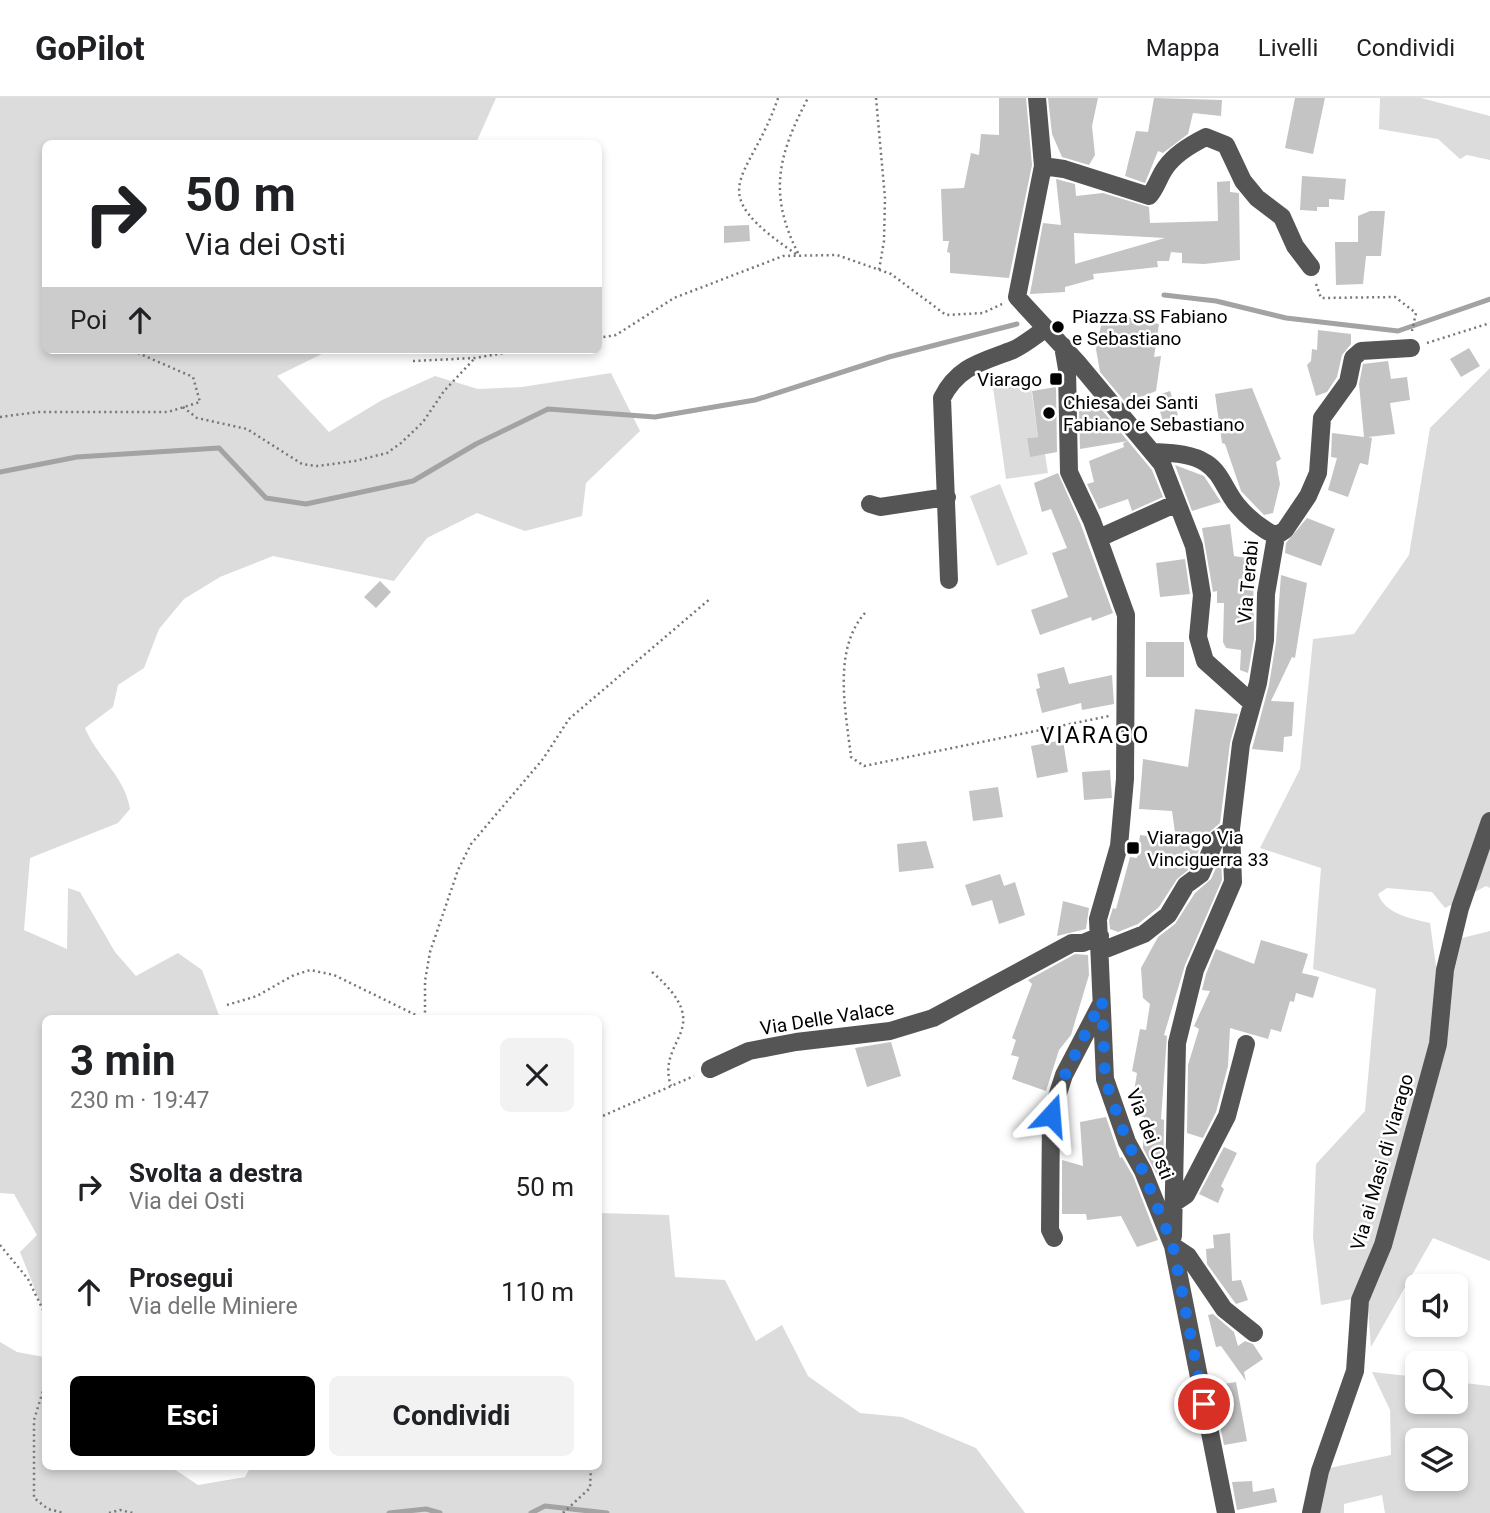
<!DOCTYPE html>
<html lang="it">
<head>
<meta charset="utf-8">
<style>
  :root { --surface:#fff; --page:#f2f2f2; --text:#202124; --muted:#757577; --line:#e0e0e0; --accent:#000 }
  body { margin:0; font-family:Roboto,sans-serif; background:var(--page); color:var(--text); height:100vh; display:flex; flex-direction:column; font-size:26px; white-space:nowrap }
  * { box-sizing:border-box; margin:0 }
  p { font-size:23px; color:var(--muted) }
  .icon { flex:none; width:38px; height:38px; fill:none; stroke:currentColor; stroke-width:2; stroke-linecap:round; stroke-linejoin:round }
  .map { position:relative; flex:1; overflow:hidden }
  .side { position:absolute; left:42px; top:917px; width:560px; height:455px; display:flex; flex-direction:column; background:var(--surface); border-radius:10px; box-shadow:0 4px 10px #0003 }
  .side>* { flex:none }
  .hud { position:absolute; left:42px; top:42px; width:560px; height:214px; border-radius:10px; box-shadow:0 4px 10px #0003; background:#fff; color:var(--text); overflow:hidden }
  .tools { position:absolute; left:1405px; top:1176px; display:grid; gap:14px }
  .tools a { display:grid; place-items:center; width:63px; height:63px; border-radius:10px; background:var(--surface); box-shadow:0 4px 10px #0003; font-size:35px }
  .pin { position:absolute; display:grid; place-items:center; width:60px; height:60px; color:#fff; margin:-30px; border:4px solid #fff; border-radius:50%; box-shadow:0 2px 7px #0007 }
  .me { position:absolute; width:77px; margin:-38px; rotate:19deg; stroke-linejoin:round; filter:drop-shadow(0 0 5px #0008) }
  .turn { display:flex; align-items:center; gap:24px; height:147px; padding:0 28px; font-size:32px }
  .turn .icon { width:91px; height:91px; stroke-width:2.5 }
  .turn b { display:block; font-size:49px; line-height:60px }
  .then { display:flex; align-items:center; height:66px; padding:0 28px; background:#0003; gap:14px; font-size:26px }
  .round { display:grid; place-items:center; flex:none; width:74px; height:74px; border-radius:10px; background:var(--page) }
  .summary { display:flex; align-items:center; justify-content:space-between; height:119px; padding:0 28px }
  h1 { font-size:42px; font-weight:700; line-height:52px }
  .button { display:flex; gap:14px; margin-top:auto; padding:14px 28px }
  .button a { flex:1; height:80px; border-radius:10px; background:var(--accent); color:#fff; font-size:28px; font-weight:700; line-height:80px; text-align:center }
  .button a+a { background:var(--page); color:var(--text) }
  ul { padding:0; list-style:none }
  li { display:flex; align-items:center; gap:21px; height:105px; padding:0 28px }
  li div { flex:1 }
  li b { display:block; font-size:26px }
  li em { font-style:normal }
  header { display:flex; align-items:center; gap:42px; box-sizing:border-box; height:98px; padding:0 35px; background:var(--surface); border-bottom:2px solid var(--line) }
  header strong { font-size:33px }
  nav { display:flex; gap:38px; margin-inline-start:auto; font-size:24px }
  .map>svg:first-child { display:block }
  .green { fill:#dcdcdc; fill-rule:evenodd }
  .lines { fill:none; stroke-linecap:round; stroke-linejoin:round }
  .stream { stroke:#a3a3a3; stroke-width:5 }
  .building { fill:#c4c4c4; fill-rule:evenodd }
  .path { stroke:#777; stroke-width:2.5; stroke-dasharray:2 3.5; stroke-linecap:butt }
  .minor { stroke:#555; stroke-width:18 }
  .route { stroke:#1a73e8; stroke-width:12; stroke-dasharray:0 21.6 }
  .poi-dot { fill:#000; stroke:#fff; stroke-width:2.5 }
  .labels { text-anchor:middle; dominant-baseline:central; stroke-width:5; stroke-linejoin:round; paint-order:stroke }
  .poi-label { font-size:19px; fill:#000; stroke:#fff; text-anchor:start }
  .street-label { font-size:19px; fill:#000; stroke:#fff }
  .quarter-label { font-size:23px; letter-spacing:2px; fill:#000; stroke:#fff }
</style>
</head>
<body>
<header>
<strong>GoPilot</strong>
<nav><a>Mappa</a><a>Livelli</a><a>Condividi</a></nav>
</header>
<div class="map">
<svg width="1490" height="1415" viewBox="0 0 1490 1415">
  <rect width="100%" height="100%" fill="#fff"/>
  <path class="green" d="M0 0H496L476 45 46 46V252H330L277 278 329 334 382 302 435 278 478 291 522 289 611 275 640 333 586 385 582 418 525 433 477 415 427 440 394 483 273 458 220 479 184 501 159 531 144 570 118 587 113 609 85 630C97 659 125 679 130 711L118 725 30 760 24 832 67 851 68 790 80 794 115 854 136 878 178 855 202 872 220 920H46L45 1217 20 1154 37 1137 14 1096 0 1095Z
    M1380 0H1421L1490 18V62L1467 57 1460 61 1438 41 1379 31Z
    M1490 270V790L1486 788 1445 810 1432 794 1387 790 1378 796C1385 816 1412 821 1430 825L1436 868 1454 874 1462 840 1490 833V1163L1433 1140 1371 1249 1367 1198 1321 1207 1313 1139 1316 1066 1365 1013 1376 891 1313 871 1321 770 1260 750 1300 671 1313 541 1354 536 1409 457 1430 330Z
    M1029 276 1038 339 1027 340 1030 358 1045 356 1048 375 1006 381 992 282Z
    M1000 386 1028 456 997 468 970 398Z
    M599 1115 669 1117 675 1179 725 1182 756 1243 782 1227 808 1278 860 1315 902 1319 976 1350 1025 1415H0V1244L17 1254 44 1259 45 1249 46 1368 171 1369 198 1387 245 1379 251 1368H598Z
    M1372 1274 1417 1279 1418 1304H1456V1284L1490 1288V1415H1385L1382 1397 1344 1406V1415H1318L1325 1371 1391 1357 1390 1312ZM1418 1342H1456V1381H1418Z"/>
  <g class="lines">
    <path class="stream" d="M1164 197 1216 203 1286 220 1398 233 1490 201
      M0 374 77 359 219 350 266 400 306 406 413 383 476 346 548 311 655 319 755 302 889 259 1017 226
      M389 1415 426 1411 440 1415
      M531 1415 545 1408 607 1415"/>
  </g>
  <path class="building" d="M999 0H1026L1032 67 1009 180 950 175V155L947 154 949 143H943L941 91 964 90 971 55 979 57 981 36 999 37Z
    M1048 0H1098L1092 28 1095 57 1089 67 1062 59 1052 36Z
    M1154 0 1222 2 1221 18 1193 15 1188 36 1163 55 1158 53 1145 85 1125 78 1136 33 1148 34Z
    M1295 0H1325L1313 56 1285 50Z
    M1302 78 1346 81 1344 102 1329 101V109H1317V113L1300 112Z
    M1056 81 1075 86 1076 98 1103 95 1149 109 1150 125 1218 123 1217 84 1230 83V94L1239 95 1240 162 1204 166 1182 165V155L1171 154 1169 163H1157L1158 169 1093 176 1094 181 1065 189V194L1030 196 1043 125 1061 127ZM1074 135 1165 140 1075 166Z
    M1370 113H1385L1381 158H1366L1363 186 1336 187 1335 144H1358V118Z
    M749 127 750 143 724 145V128Z
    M1104 214 1159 226 1154 259 1161 258 1156 293 1126 305 1100 274 1096 251Z
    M1318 232 1351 236V246L1342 257 1337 279 1327 294 1316 298 1307 267 1311 263 1312 251 1317 252Z
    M1469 250 1480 268 1461 279 1450 261Z
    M1388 263 1391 281 1407 279 1410 302 1390 305 1395 336 1368 339 1372 340 1368 367 1360 365 1348 399 1328 392 1337 360 1331 359 1332 335 1364 339 1359 286 1363 266Z
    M1056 289 1057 354 1030 359 1027 340 1038 339 1032 293Z
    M1252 290 1281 361 1276 364 1280 386 1273 415 1264 417 1241 393 1225 346 1222 345 1215 296Z
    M1170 293 1178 317 1163 323 1155 298Z
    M1097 306 1152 372 1163 399 1132 413 1128 401 1099 411 1087 386 1094 384 1089 363 1124 349 1123 345 1128 343 1080 351 1079 310Z
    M1175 367 1204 378 1221 404 1192 413Z
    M1058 375 1081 427 1113 515 1092 523 1091 519 1040 537 1031 512 1068 499 1052 455 1067 450 1051 411 1042 414 1034 385Z
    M1307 420 1335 431 1321 468 1285 455 1286 445Z
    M1230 426 1234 458 1253 461 1254 541 1248 575 1240 572 1241 552 1226 550 1223 544 1224 505H1217V493L1213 494 1204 442 1202 430Z
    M1185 461 1190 496 1160 499 1156 465Z
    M1281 477 1307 485 1295 560 1292 559 1271 603 1294 604 1292 638 1284 639 1283 654 1252 651 1269 587 1276 544Z
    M380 483 391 494 376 510 364 499Z
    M1146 544H1184V579H1146Z
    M1064 569 1069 586 1112 577 1114 606 1082 612 1081 605 1042 615 1036 591 1040 590 1037 576Z
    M1195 611 1238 616 1230 645 1220 725 1205 738 1192 769 1177 781 1159 809 1138 826 1118 834 1110 831 1109 822 1113 810 1116 811 1130 759 1137 760 1140 737 1176 742 1172 713 1139 711 1143 661 1188 669Z
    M1063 642 1068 674 1037 680 1031 648Z
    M1110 672 1112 700 1084 702 1082 674Z
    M998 689 1003 719 973 723 969 693Z
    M926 743 934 770 899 774 897 746Z
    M1221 759 1222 782 1185 867 1164 937 1167 938 1161 1021 1164 1022 1163 1079H1158L1143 1050 1144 1019 1139 1018 1133 1000 1137 975 1132 973 1140 931 1146 932 1150 906 1143 900 1141 870 1158 839 1175 826 1195 795 1211 781Z
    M1000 776 1004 788 1015 784 1025 817 999 826 992 802 972 808 965 787Z
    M1063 803 1089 810 1086 831 1057 838Z
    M1261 842 1308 856 1302 875 1319 879 1313 900 1296 895 1294 904 1290 903 1281 934 1271 931 1268 941 1230 930 1228 968 1216 1014 1203 1040 1187 1035 1188 967 1199 931 1194 928 1210 893 1202 892 1206 876 1216 851 1254 866Z
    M1075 856 1088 857 1089 877 1071 937 1059 952 1046 993 1012 981 1019 959 1011 957 1016 942 1012 940 1032 886 1028 882Z
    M891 944 901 978 867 989 855 950Z
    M1106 1019 1120 1060 1122 1059 1133 1078 1158 1142 1137 1149 1121 1118 1087 1122 1086 1116H1062V1062L1083 1068 1080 1024Z
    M1224 1049 1237 1055 1221 1088 1224 1091 1218 1105 1199 1096Z
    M1230 1135 1232 1183 1241 1182 1248 1202 1236 1206 1207 1166 1206 1151 1214 1150 1213 1137Z
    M1213 1216 1234 1234 1238 1248 1245 1243 1253 1246 1263 1261 1244 1274 1246 1283 1221 1248 1216 1249 1208 1217Z
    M1236 1284 1247 1343 1224 1347 1212 1288Z
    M1252 1383 1253 1394 1274 1390 1277 1404 1237 1412 1232 1384Z"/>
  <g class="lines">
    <path class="path" d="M778 0C749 86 698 90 799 158
      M876 0 885 100 884 143 879 172
      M798 155C768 96 778 57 808 0
      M1316 186 1321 200 1395 199 1416 215 1412 233
      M598 240 616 237 674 200 783 158 837 157 891 176 946 217 983 215 1002 206
      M1427 245 1490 225
      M413 263 475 260 521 252
      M183 309 197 320 247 331 302 366 317 368 355 363 387 355 401 345 423 324 444 293 475 260
      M0 319 38 314H168L200 304 193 279 131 252
      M865 515C832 552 846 614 851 659L864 668 1109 618
      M652 874C719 932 655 940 671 988
      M227 907 257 898 292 878 310 872 334 877 422 920
      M425 920V883L430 854 458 772 471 746 543 661 569 621 711 500
      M598 1020 694 978
      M0 1147 28 1181 46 1218
      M46 1283 34 1322V1400L48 1411 64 1415
      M109 1415 120 1412 133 1415
      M563 1415 590 1390 591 1368"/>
    <path class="minor" d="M1037 0 1043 68 1017 199 1077 264 1162 366 1194 448 1202 497 1198 539 1205 563 1252 605
      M1043 68 1064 71 1149 98C1157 89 1159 78 1166 69 1175 56 1192 46 1206 39L1226 47 1243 83 1257 100 1282 119 1295 148 1311 169
      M1063 248 1067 271 1069 374 1092 423 1126 517 1125 681 1119 748 1098 821 1105 981 1127 1044 1143 1073 1173 1148 1226 1415
      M1153 354C1170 355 1191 355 1206 365 1222 375 1226 395 1238 408 1248 420 1262 431 1276 438
      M870 406 880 409 947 399
      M1276 438 1285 432 1308 398 1318 375 1322 320 1348 284 1353 260 1361 253 1411 250
      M1099 440 1177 405
      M949 482 942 300C958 268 982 264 1013 252 1024 247 1035 238 1045 231
      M1101 853 1144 836 1168 817 1186 787 1201 776 1215 743 1231 731
      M710 971 749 953 796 944 890 933 933 920 1072 845H1083L1100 838
      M1174 1105 1186 1097 1227 1018 1246 946
      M1173 1138 1177 945 1195 872 1233 784 1231 731 1241 646 1258 585 1265 542 1266 496 1276 438
      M1054 1140 1050 1132 1051 1017 1064 977 1101 906
      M1173 1148 1188 1158 1224 1211 1254 1235
      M1311 1415 1320 1373 1355 1273 1360 1202 1383 1147 1438 946 1445 872 1460 810 1490 723"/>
  </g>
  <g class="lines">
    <path class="route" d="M1051 1017 1065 977 1102 902 1105 981 1127 1044 1143 1073 1173 1148 1204 1306"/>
  </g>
  <g class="poi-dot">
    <circle cx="1058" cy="229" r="7"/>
    <rect x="1049" y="274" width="14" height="14" rx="3.5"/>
    <circle cx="1049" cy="315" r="7"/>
    <rect x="1126" y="743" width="14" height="14" rx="3.5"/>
  </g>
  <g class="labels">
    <g class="poi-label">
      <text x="1072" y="218">Piazza SS Fabiano<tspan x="1072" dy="22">e Sebastiano</tspan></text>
      <text x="1042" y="281" text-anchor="end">Viarago</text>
      <text x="1063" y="304">Chiesa dei Santi<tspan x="1063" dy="22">Fabiano e Sebastiano</tspan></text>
      <text x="1147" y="739">Viarago Via<tspan x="1147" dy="22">Vinciguerra 33</tspan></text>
    </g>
    <g class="street-label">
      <text transform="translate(1248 484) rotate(-85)">Via Terabi</text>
      <text transform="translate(827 920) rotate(-9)">Via Delle Valace</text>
      <text transform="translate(1150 1036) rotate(68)">Via dei Osti</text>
      <text transform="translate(1382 1064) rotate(-74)">Via ai Masi di Viarago</text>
    </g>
    <g class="quarter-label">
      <text x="1095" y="637">VIARAGO</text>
    </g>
  </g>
</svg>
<div class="tools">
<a><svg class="icon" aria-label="sound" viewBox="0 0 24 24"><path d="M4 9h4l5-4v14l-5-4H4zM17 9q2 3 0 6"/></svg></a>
<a><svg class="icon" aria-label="search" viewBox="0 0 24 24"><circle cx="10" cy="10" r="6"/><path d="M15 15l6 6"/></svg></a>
<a><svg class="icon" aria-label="layers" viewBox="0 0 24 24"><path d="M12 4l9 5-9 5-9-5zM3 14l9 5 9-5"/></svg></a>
</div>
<div class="pin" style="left:1204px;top:1306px;background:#d93025"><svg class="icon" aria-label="arrive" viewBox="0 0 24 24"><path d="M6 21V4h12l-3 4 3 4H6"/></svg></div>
<svg class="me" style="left:1051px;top:1017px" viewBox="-20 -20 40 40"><path d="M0-17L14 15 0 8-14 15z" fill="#1a73e8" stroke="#fff" stroke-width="4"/></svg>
<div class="hud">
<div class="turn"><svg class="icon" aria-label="right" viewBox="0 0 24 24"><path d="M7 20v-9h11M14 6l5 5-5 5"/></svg><div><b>50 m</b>Via dei Osti</div></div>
<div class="then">Poi<svg class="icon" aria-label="ahead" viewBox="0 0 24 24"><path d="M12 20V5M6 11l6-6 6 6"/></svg></div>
</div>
<section class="side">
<div class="summary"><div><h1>3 min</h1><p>230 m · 19:47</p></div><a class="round"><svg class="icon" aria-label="close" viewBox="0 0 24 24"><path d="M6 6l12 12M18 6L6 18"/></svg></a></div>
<ul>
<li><svg class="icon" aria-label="right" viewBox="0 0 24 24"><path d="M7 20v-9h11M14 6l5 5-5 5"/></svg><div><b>Svolta a destra</b><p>Via dei Osti</p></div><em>50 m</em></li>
<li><svg class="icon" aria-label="ahead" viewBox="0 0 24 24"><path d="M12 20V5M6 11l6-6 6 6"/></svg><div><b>Prosegui</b><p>Via delle Miniere</p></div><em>110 m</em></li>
</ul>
<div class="button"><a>Esci</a><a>Condividi</a></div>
</section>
</div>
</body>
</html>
